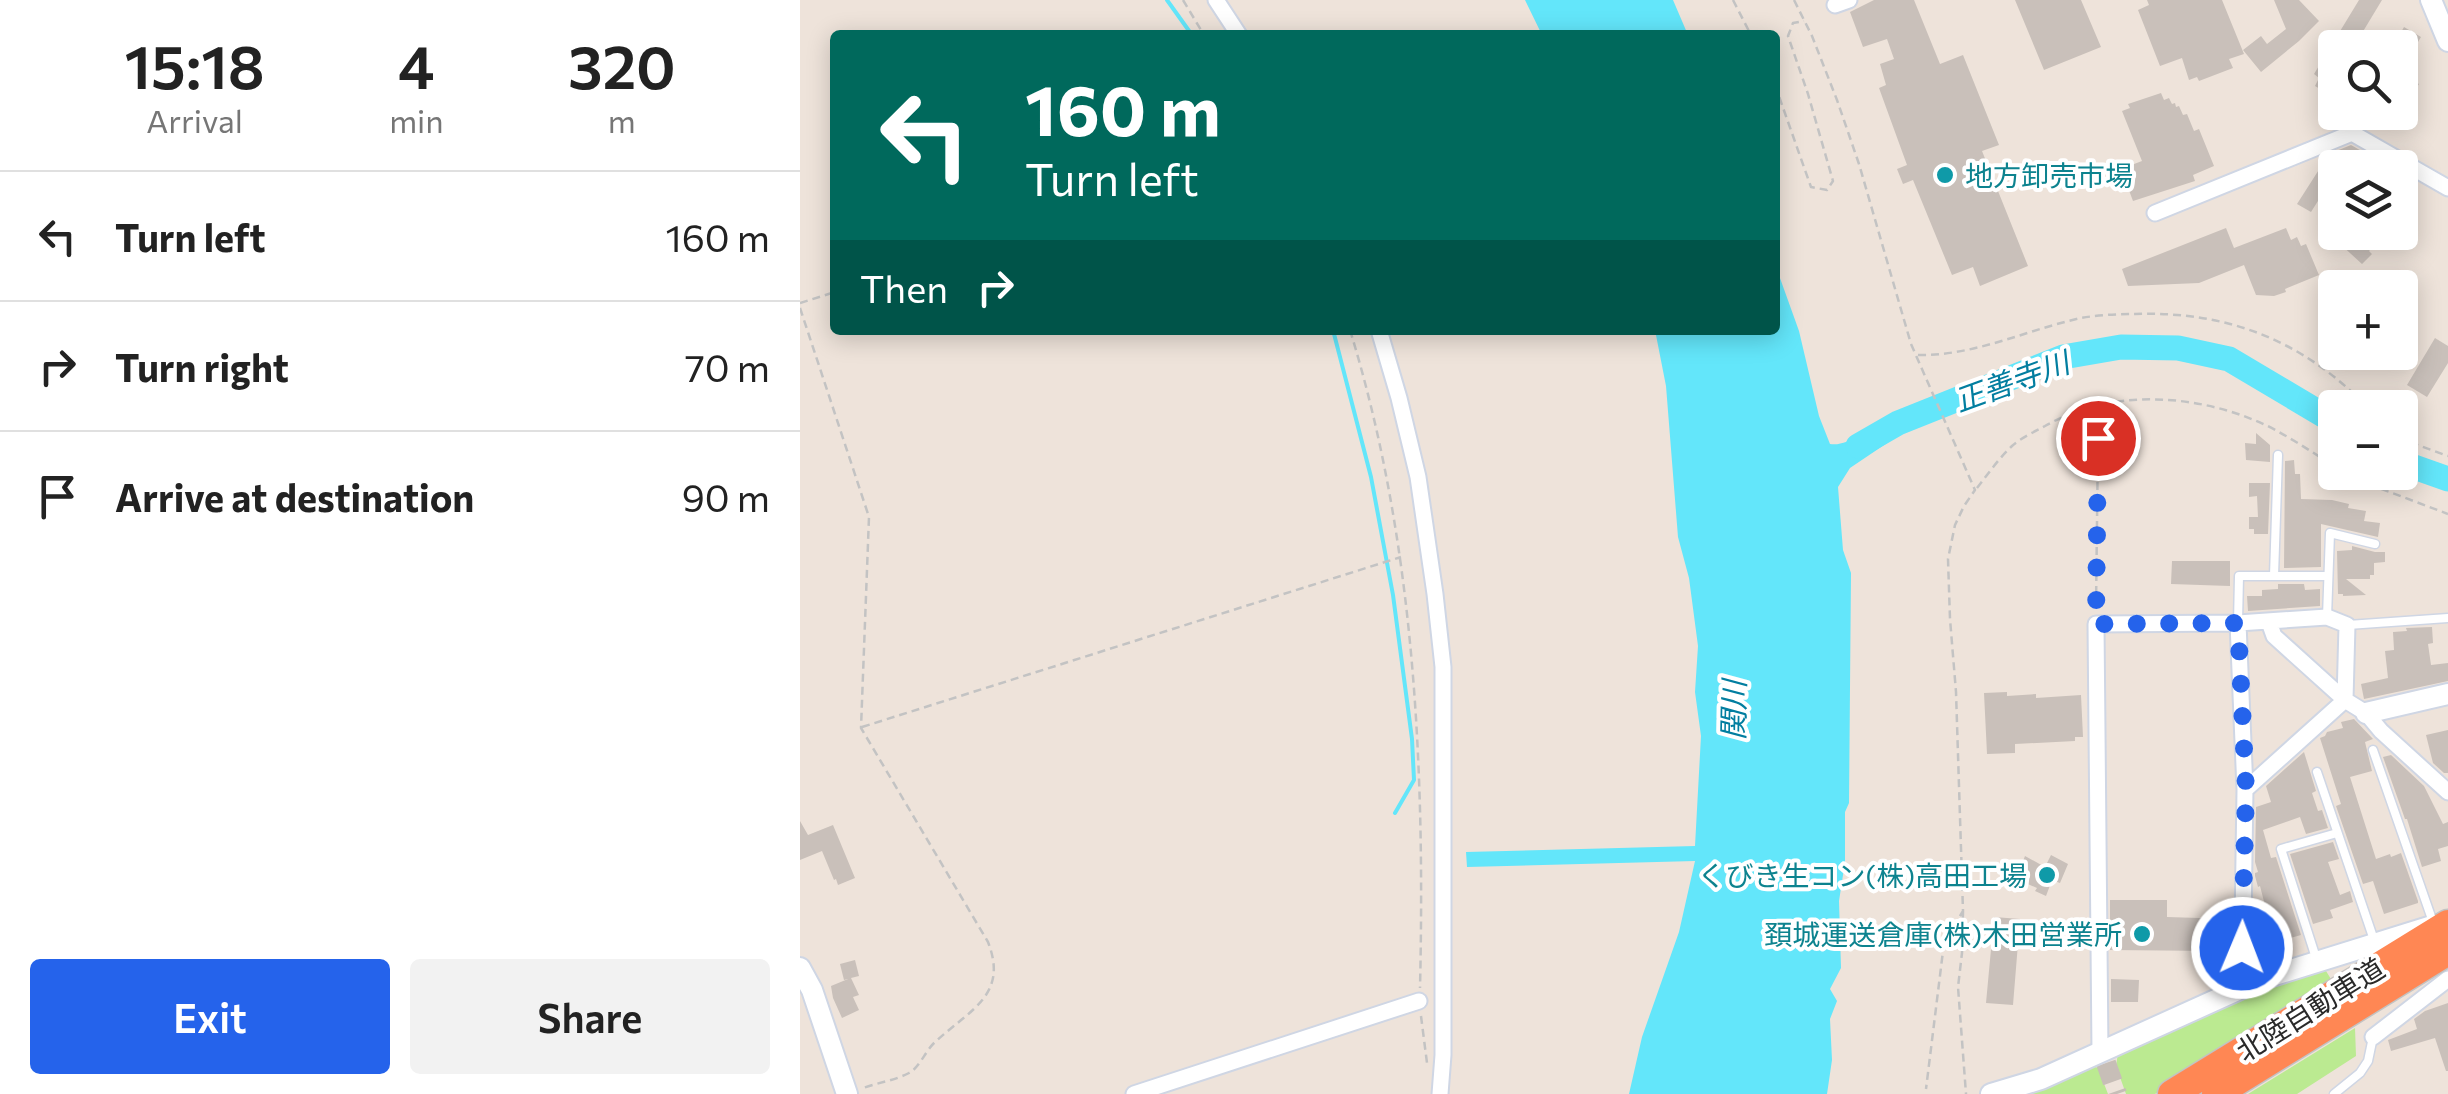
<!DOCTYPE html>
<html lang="en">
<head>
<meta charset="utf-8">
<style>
  :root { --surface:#fff; --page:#f2f2f2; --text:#222; --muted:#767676; --line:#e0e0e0; --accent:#2563eb }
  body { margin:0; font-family:Commissioner,"Noto Sans JP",sans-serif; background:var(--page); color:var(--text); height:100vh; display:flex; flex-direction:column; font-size:38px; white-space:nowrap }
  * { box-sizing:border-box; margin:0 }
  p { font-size:32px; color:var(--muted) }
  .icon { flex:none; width:55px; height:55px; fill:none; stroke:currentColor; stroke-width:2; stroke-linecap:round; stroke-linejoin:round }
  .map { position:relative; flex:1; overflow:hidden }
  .panel { display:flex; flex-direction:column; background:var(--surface); width:800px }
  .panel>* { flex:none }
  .guide { position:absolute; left:30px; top:30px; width:950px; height:305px; border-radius:10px; box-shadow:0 5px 25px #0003; background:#00695c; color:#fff; overflow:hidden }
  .buttons { position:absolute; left:1518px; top:30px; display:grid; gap:20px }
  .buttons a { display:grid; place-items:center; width:100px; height:100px; border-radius:10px; background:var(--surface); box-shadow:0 5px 25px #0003; font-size:50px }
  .pin { position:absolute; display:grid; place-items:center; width:85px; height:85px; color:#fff; margin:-42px; border:5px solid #fff; border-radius:50%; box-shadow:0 2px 10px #0007 }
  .me { position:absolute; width:110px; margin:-55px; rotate:1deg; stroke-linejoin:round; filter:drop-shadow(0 0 8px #0008) }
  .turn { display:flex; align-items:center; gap:35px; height:210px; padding:0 30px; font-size:45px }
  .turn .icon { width:130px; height:130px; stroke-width:2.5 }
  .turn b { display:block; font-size:70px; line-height:85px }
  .then { display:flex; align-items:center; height:95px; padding:0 30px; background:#0003; gap:20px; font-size:38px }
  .eta { display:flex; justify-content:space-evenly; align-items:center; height:170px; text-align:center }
  .eta b { font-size:60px; font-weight:600; line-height:70px }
  .button { display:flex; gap:20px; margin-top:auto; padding:20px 30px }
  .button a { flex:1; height:115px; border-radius:10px; background:var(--accent); color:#fff; font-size:40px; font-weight:600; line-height:115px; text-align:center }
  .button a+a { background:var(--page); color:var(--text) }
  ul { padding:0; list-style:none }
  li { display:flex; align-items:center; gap:30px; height:130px; padding:0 30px; border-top:2px solid var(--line) }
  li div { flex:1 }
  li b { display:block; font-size:38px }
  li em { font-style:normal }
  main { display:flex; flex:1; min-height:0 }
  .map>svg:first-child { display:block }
  .green { fill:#bbea91 }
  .water { fill:#63e6fa }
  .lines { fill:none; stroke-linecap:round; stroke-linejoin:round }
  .stream { stroke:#63e6fa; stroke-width:4 }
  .river { stroke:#63e6fa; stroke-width:25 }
  .building { fill:#c9c0ba }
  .secondary-tunnel { stroke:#c7beb7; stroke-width:20; stroke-dasharray:20 10; stroke-linecap:butt }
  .lane-casing { stroke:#cfd6e4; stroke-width:11 }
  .street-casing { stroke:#cfd6e4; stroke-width:19 }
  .secondary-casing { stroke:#cfd6e4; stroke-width:24 }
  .highway-casing { stroke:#c3c3c3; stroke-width:31 }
  .path { stroke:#c3c3c3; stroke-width:2.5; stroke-dasharray:8 5; stroke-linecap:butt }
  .lane { stroke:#fff; stroke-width:8 }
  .street { stroke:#fff; stroke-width:15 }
  .secondary { stroke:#fff; stroke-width:20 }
  .highway { stroke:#ff8754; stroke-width:28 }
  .route { stroke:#2563eb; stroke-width:18; stroke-dasharray:0 32.4 }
  .culture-dot { fill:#0f9aa8; stroke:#fff; stroke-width:4 }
  .labels { text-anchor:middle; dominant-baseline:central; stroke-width:8; stroke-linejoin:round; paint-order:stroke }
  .culture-label { font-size:28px; fill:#0d838f; stroke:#fff; text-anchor:end }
  .street-label { font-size:28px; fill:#2a2a2a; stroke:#fff }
  .water-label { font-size:30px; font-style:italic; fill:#027ea0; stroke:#fff }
</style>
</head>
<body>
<main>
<section class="panel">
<div class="eta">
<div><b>15:18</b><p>Arrival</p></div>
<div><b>4</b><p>min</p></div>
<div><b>320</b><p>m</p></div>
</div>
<ul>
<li><svg class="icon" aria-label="left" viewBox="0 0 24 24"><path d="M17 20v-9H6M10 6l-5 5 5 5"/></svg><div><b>Turn left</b></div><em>160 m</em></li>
<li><svg class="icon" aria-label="right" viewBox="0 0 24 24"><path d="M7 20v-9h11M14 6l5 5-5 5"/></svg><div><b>Turn right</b></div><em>70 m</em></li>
<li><svg class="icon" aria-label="arrive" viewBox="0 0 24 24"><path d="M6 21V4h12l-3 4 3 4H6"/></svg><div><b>Arrive at destination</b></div><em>90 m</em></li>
</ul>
<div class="button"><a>Exit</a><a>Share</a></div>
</section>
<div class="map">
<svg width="1648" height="1094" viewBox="0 0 1648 1094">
  <rect width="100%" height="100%" fill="#eee3da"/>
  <path class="green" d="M1516 971H1526L1534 984 1355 1094H1326L1316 1066 1318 1053 1346 1038Z
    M1555 1028 1556 1056 1497 1094H1448Z
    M1293 1066 1298 1068 1308 1094H1230Z"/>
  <path class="water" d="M725 0H873L888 35H742Z
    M975 264 999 331 1019 416 1030 444C1048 447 1067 429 1081 419L1093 439 1050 468 1038 487 1043 550 1051 573 1049 803 1045 812V862L1039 901 1041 968 1030 989 1037 1001 1030 1019 1032 1060 1027 1094H829L842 1037 879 932 895 861 667 867 666 852 895 846 901 736 895 692 898 646 889 578 878 537 866 386 855 330H975Z"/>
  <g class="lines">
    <path class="stream" d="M367 0 392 35
      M533 330 571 477 593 595 612 739 614 780 595 813"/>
    <path class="river" d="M1058 446 1098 423 1263 357 1321 347 1378 348 1429 359 1535 422
      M1600 462 1648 479"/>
  </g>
  <path class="building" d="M1074 0H1114L1140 64 1163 55 1199 145 1182 151 1228 266 1180 286 1173 267 1152 275 1113 180 1103 184 1097 169 1107 165 1079 88 1086 85 1080 64 1094 59 1087 39 1063 47 1050 12Z
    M1215 0H1281L1301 47 1244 70Z
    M1347 0H1422L1444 54 1429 59 1433 68 1399 81 1397 77 1389 80 1382 58 1360 66 1338 10 1349 5Z
    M1474 0H1499L1519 21 1499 41 1461 72 1443 50 1461 36 1467 44 1486 29Z
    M1559 0H1582L1553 48H1535V78L1520 102V89L1515 86 1519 78 1514 74Z
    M1604 27 1621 37 1600 72V48H1592Z
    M1600 72 1619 84 1592 129 1564 112H1600Z
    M1361 93 1364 100 1369 98 1372 104 1375 103 1376 107 1379 106 1383 115 1387 114 1394 131 1399 129 1414 166 1393 175 1395 181 1333 201 1321 169 1342 161 1322 111 1330 108 1328 104Z
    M1551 145 1572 157 1565 168H1535V190L1530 197 1523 193 1511 212 1497 204 1529 154Z
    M1426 228 1434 248 1486 228 1491 240 1497 237 1501 246 1506 244 1519 275 1485 289 1486 292 1474 296 1456 295 1444 265 1399 283 1328 286 1322 269Z
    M1527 232H1567L1577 242 1569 251 1572 254 1562 264Z
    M1635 338 1648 346V363L1627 397 1607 385Z
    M1456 433 1470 445V462L1446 460 1445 443 1456 444Z
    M1494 460 1495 474H1500L1501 499 1532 500 1549 504 1548 508 1566 511 1564 521 1580 523 1578 537 1521 524V567L1484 568 1485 461Z
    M1449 483H1470L1468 534H1454V529H1449V517H1458L1457 496 1449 497Z
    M1552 546 1575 552H1585V562L1574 563V575H1570V579H1546L1566 595 1543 596V594H1538L1537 551 1552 550Z
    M1372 561H1430V586L1371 584Z
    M1478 584H1504L1505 590 1520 589V606L1448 611 1447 596H1462V590L1478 589Z
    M1632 627 1633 643 1628 644 1631 665 1648 663V681L1564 699 1561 684 1588 678 1585 651 1594 650 1593 632 1607 631 1606 628Z
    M1207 692V696L1236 694V698L1281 695 1283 737H1275V741L1215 744V753L1187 754 1184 693Z
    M1554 719 1573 739 1565 742 1572 771 1550 777 1576 859 1590 854 1591 857 1601 853 1618 901V903L1584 914 1573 881 1563 884 1536 806 1541 804 1520 738 1525 736 1527 732 1543 728 1541 722Z
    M1648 730V773H1644L1633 763 1626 735Z
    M1504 752 1516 791 1512 793 1518 811 1522 810 1528 828 1506 834 1500 817 1463 830 1471 858 1476 857 1501 935 1476 942 1478 946 1454 954V926L1469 921 1460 886 1458 887 1455 876V873L1458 872 1455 862 1456 807 1471 802 1466 786Z
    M1591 755 1624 786 1643 824 1648 822V846L1638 849 1641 861 1622 867 1607 819H1605L1583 757Z
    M0 821 8 835 33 825 55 878 38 885 36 879 34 880 22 851 0 860Z
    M1533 842 1539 859 1528 862 1540 895 1550 891 1553 902 1530 910 1533 918 1513 924 1490 854Z
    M1251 855 1268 864 1260 883 1252 880 1246 896 1235 891 1237 888 1216 879 1225 856 1245 867Z
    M1310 900H1367V917L1432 919 1431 973 1412 972 1413 951 1310 950Z
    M1194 917 1220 919 1213 1005 1186 1003Z
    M55 960 59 976 51 978 59 995 53 997 59 1010 42 1018 33 998 31 986 48 979 44 980 40 964Z
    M1311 979 1339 980 1338 1002H1311Z
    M1648 1003V1071H1646L1635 1038 1591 1051 1588 1040 1617 1029 1614 1019 1625 1011Z"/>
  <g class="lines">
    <path class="secondary-tunnel" d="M1306 1063 1317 1094"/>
    <g class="lane-casing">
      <path id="lane" d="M1474 576 1478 455
        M1527 617 1530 533 1575 544
        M1438 623 1439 576H1528
        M1548 625 1648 618
        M1573 750 1634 925
        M1517 772 1575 943
        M1517 961 1481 849 1537 833
        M1534 1094 1560 1073 1568 1061 1573 1037"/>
    </g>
    <g class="street-casing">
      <path id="street" d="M416 0 439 35
        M1035 5 1049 0
        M1355 213 1552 133 1648 188
        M579 330 599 398 618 477 635 594 643 667V1055L640 1094
        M1438 623 1445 790 1442 988
        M1445 790 1545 700 1474 636 1469 622
        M1573 1037 1648 979
        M1300 1052 1296 624 1438 623 1527 617 1547 625 1545 700 1566 713 1581 731 1648 792
        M334 1094 619 1001"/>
    </g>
    <g class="secondary-casing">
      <path id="secondary" d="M1631 0 1648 41
        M1566 713 1648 694
        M0 968 12 990 47 1094
        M1191 1094 1241 1079 1462 979 1632 926"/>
    </g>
    <g class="highway-casing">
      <path id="highway" d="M1372 1094 1648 924
        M1416 1094 1648 951"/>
    </g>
    <path class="path" d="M383 0 404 35
      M933 0 951 35
      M994 0 1012 36 1037 100 1059 164 1111 344 1175 490 1164 506 1155 525 1148 559 1150 619 1156 692 1163 911 1144 943 1126 1089
      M975 85 1011 187 1027 190 1033 181 1008 94 988 36 993 23 1004 21
      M0 303 35 292
      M0 308 69 517 61 728 188 942C209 996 169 1010 134 1043 125 1052 119 1068 109 1073 96 1080 77 1083 63 1088
      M550 330C615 542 625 768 620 988
      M1118 355C1175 356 1226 330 1281 318 1298 315 1317 314 1335 314 1427 311 1503 340 1568 408
      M1600 435 1612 443 1648 456
      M1546 472 1563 482 1648 514
      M1177 488C1188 474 1199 458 1212 446 1221 438 1234 432 1245 426 1308 390 1388 393 1454 420 1482 431 1509 451 1535 466
      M1296 607 1298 438
      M62 727 601 557
      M1163 911 1162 953 1158 987 1166 1094
      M621 1016 627 1063"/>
    <use href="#lane" class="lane"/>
    <use href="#street" class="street"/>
    <use href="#secondary" class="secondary"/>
    <use href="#highway" class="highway"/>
  </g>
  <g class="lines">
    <path class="route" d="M1298 438 1296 624 1438 623 1446 790 1442 948"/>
  </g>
  <g class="culture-dot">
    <circle cx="1145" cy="175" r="10"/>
    <circle cx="1247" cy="875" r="10"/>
    <circle cx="1342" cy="934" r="10"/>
  </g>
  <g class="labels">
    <g class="culture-label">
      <text x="1165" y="175" text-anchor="start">地方卸売市場</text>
      <text x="1227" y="875">くびき生コン(株)高田工場</text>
      <text x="1322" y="934">頚城運送倉庫(株)木田営業所</text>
    </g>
    <g class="street-label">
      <text transform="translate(1510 1009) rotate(-32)">北陸自動車道</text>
    </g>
    <g class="water-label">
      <text transform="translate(1211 380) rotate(-20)">正善寺川</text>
      <text transform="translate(932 710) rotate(-89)">関川</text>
    </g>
  </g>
</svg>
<div class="buttons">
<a><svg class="icon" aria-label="search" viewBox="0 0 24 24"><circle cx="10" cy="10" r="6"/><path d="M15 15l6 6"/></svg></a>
<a><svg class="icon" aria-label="layers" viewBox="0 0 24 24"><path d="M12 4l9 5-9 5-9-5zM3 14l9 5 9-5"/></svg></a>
<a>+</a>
<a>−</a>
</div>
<div class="pin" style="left:1298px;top:438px;background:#d93025"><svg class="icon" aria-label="arrive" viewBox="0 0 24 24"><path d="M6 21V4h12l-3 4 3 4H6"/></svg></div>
<svg class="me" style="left:1442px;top:948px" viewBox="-20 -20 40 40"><circle r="17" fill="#2563eb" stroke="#fff" stroke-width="3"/><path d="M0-11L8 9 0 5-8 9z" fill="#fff"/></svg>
<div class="guide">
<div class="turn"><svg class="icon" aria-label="left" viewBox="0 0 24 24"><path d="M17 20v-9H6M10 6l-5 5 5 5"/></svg><div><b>160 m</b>Turn left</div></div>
<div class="then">Then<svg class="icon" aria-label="right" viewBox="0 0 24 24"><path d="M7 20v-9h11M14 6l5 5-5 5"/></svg></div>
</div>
</div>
</main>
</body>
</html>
